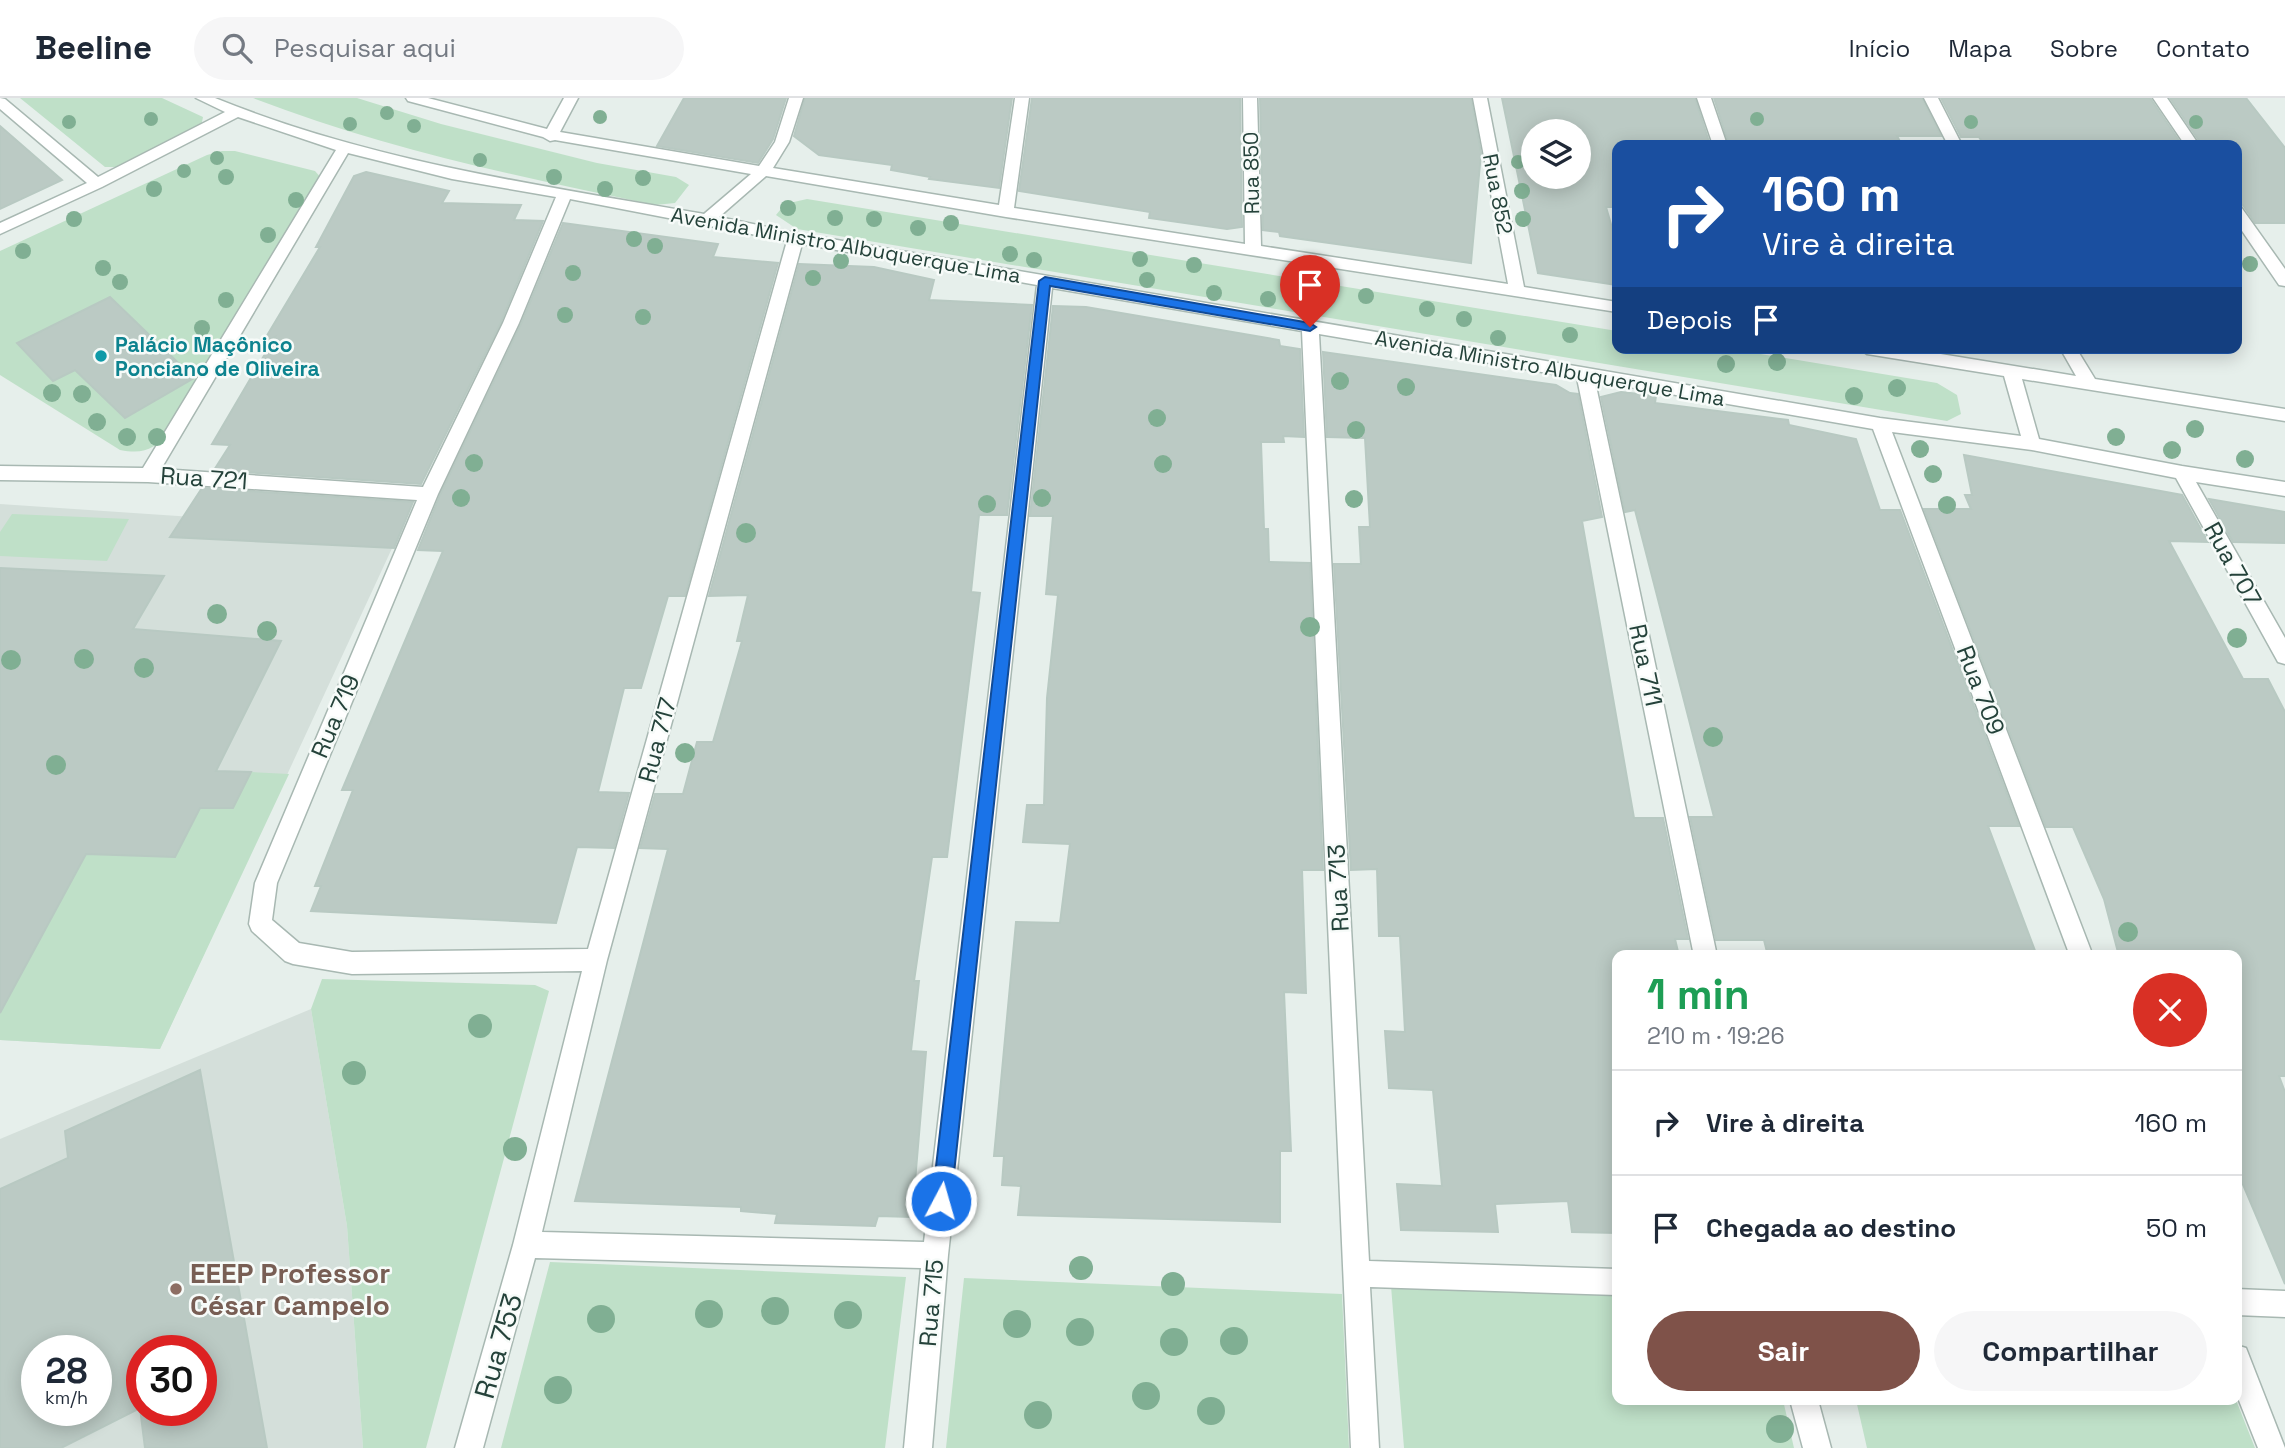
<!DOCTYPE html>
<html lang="pt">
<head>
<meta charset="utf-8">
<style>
  :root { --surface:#fff; --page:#f6f6f7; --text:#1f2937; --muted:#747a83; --line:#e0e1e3; --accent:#7f5249 }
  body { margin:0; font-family:"Space Grotesk",sans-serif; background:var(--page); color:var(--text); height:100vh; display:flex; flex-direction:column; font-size:26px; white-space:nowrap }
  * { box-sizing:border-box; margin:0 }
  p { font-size:23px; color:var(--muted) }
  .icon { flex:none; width:38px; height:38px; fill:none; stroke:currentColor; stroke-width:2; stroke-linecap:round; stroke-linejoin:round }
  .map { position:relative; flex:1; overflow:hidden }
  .details { position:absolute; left:1612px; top:852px; width:630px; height:455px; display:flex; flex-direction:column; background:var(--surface); border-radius:14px; box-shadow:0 4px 18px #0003 }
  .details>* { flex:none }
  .banner { position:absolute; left:1612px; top:42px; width:630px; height:214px; border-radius:14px; box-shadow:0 4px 18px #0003; background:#1a4fa0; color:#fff; overflow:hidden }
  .controls { position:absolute; left:1521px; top:21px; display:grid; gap:14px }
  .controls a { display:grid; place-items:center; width:70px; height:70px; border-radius:50%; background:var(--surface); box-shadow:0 4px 18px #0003; font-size:35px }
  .speed { position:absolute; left:21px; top:1237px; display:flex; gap:14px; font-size:35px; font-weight:700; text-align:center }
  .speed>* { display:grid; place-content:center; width:91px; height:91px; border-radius:50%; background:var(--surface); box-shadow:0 4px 18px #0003; line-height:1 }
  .speed small { font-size:18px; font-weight:400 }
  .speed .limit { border:10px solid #d22; background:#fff; color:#111 }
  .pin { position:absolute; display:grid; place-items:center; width:60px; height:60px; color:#fff; margin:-72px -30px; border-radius:50% 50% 50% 0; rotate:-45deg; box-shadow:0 0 7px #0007 }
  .pin .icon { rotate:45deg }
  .me { position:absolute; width:77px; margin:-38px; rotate:6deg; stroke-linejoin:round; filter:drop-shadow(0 0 5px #0008) }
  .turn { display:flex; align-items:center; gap:24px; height:147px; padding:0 35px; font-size:32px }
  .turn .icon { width:91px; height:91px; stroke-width:2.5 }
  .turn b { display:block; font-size:49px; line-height:60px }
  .then { display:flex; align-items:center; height:66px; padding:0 35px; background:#0003; gap:14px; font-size:26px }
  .round { display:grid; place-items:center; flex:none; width:74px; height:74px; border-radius:37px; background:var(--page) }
  .overview { display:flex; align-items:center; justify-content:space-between; height:119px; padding:0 35px }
  h1 { font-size:42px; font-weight:700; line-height:52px; color:#1e9e55 }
  .primary-button { display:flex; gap:14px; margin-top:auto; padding:14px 35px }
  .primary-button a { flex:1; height:80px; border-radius:42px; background:var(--accent); color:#fff; font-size:28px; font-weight:700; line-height:80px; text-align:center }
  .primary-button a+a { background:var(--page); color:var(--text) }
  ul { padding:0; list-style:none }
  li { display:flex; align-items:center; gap:21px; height:105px; padding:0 35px; border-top:2px solid var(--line) }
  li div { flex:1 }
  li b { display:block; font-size:26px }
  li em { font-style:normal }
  header { display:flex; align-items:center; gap:42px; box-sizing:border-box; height:98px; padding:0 35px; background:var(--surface); border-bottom:2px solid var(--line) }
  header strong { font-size:33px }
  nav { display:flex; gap:38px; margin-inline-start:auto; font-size:24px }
  .search { width:490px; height:63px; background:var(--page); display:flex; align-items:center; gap:18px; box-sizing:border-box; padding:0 24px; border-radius:38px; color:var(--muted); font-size:26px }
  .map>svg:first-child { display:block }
  .built { fill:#d4dfda; fill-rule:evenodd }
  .green { fill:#bfe0c8 }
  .building { fill:#bbcac4; stroke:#b8c9c2; stroke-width:2; fill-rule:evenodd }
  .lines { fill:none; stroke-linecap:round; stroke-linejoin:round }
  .minor-casing { stroke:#a8b8b2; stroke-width:3 }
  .minor { fill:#fff; fill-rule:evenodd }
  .tree { fill:#80af93 }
  .route { fill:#1a73e8; stroke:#114b97; stroke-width:2 }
  .culture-dot { fill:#0f9aa8; stroke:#f7fbf9; stroke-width:2.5 }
  .education-dot { fill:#8d6e63; stroke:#f7fbf9; stroke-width:2.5 }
  .labels { text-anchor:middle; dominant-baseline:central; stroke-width:5; stroke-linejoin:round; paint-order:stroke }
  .far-street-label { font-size:21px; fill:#24423a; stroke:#f7fbf9 }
  .far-culture-label { font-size:21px; font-weight:bold; fill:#0d838f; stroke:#f7fbf9; text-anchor:start }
  .street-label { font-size:24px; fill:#24423a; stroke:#f7fbf9 }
  .near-education-label { font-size:28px; font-weight:bold; fill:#785e54; stroke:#f7fbf9; text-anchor:start }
  .near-street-label { font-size:28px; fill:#24423a; stroke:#f7fbf9 }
</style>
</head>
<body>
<header>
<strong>Beeline</strong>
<div class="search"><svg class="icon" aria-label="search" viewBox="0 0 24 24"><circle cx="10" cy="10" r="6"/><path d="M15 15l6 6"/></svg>Pesquisar aqui</div>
<nav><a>Início</a><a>Mapa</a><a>Sobre</a><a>Contato</a></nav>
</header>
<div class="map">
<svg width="2285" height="1350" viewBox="0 0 2285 1350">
  <rect width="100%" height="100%" fill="#e6efeb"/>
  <path class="built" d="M0 406 400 433 160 951 0 942Z
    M311 911 347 1128 363 1350H0V1041ZM37 1253H96V1312H37ZM142 1253H201V1312H142Z"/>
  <path class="green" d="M20 0H162L203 19 201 29 123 69H105Z
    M253 0H357L441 26 597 65 676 79 689 87 675 105 655 107C519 79 383 50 253 0Z
    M222 53H235L315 73 322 81 172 334C153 350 146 357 120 352L0 277V153L207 57Z
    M807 101 1617 233V250H1724L1937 285 1957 297 1961 316 1947 323 797 131 776 117 785 106Z
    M12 416H13L129 421 107 463 0 458V434Z
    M251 674 289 676 160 951 0 942V753L175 759 200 710H233Z
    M322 881 535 887 549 893 426 1350H363L347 1128 311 911Z
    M550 1164 906 1179 885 1350H501Z
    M964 1180 1342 1196 1349 1350H946Z
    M1391 1188 1617 1194V1302H1783L1794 1350H1404Z
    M1856 1302H2236L2255 1350H1867Z"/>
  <path class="building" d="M684 0H786L773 41 758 65 657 48Z
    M805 0H1012L999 90 929 81 930 79 891 72 892 67 819 57 794 38Z
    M1032 0H1240L1242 129 1227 131 1149 120 1150 114 1019 93Z
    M1260 0H1471L1481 55 1471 165 1280 138 1279 134 1263 132Z
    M1502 0H1695L1710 47H1617V109H1606L1617 147V187L1538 175ZM1533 33H1578V79H1533Z
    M1714 0H1922L1941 38H1897L1902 47H1729Z
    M1941 0H2150L2182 47H1984L1979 39H1961Z
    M2170 0H2246L2285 50V125H2255L2243 107 2236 105V47H2202Z
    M0 28 62 82 0 111Z
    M366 74 449 93 442 105 521 107 514 122 543 123 501 224 421 386 214 372 230 347 212 346 275 239 262 246 320 149H316L354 78Z
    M563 125 718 146 713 159 778 165 685 498H668L641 590H624L598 694 629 695 614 750 577 749 556 825 311 813 321 788H315L353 692H342L443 453 418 452 440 397 521 226Z
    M799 166 874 169 934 182 929 202 1032 207 1007 417H979L971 494 980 495 947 759H932L914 883H919L911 953 926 954 912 1119 878 1118 875 1128 775 1125 777 1116 741 1113V1109L575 1103 668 751 640 750 655 696H683L697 644H713L742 543H737L748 497 709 498Z
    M110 199 194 280 125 320 75 272 53 283 17 245Z
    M1053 208 1086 209 1279 242 1280 248 1300 251 1304 339 1283 338 1284 344H1261L1264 431H1268L1269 464 1310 465 1323 772H1302L1306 895 1284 894 1291 1053H1280V1124L1018 1117 1021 1088 1002 1087 1004 1058H994L1016 824 1060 825 1070 746 1023 744 1027 707H1044L1047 600 1058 497 1046 496 1053 418H1030Z
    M1323 254 1556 287 1570 295 1578 296 1602 419 1582 423 1634 720H1663L1688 841H1675L1679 858H1617V1135L1572 1134 1568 1103 1495 1106 1498 1134 1401 1132 1397 1086 1442 1088 1433 992 1389 990 1385 933 1405 934 1400 838H1379L1377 771 1351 772 1334 466H1361L1359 429H1370L1365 340 1327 339Z
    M1621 294 1656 298 1655 305 1788 322 1789 327 1856 341 1880 412H1900L2019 728H1988L2037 858H1768L1764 842H1716L1690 719H1714L1635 412 1625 414 1601 299Z
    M1964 357 2182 397 2208 444 2169 443 2243 581H2268L2285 614V978H2279L2285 994V1186L2236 1070V858H2119L2104 801 2073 729H2046L1924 411H1971L1965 397H1972Z
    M202 390 413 404 394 450 170 439Z
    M2209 401 2285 414V445L2233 444Z
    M0 470 164 478 133 531 281 543 216 673 251 674 233 710H200L175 759 86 756 0 915Z
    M200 972 267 1350H145L140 1310 61 1350H0V1091L68 1060 65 1033ZM37 1253H96V1312H37ZM142 1253H201V1312H142Z"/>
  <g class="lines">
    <g class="minor-casing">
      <path id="minor" d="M0 0 5 1 98 79 225 14 196 0H215C372 64 539 87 704 116L751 76 555 42 550 43 543 39 408 3 406 0H428L547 31 564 0H578L560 34 759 68 775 44 789 0H803L789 44 773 70 999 107 1015 0H1029L1014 110 1245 146 1243 0H1257L1261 148 1508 186 1473 0H1487L1524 189 1617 204V214L1006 119 766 78 719 119 796 135 1880 320 2021 338 2004 278 1867 256 1859 250H1904L2076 278 2060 250H2076L2095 281 2285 311V323L2022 281 2039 341 2182 368 2285 384V398L2196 384 2285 540V566L2278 564 2176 380 2032 352 1892 334 2093 858H2070L1873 331 1595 283 1717 858H1694L1577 280 1319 236 1369 1163 1617 1171V1197L1370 1189 1379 1350H1351L1302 233 1052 190 948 1157 932 1350H904L921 1170 535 1160 483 1350H455L513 1147 582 873 352 876 293 866 285 863 252 833 249 826 255 785 417 402 148 384 0 382V368L143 370 336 52 238 19 102 89 0 136V125L87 85 0 11ZM348 55 452 81 556 99 503 225 423 389 161 371ZM570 101 787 143 588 851 352 854 299 845 272 822 277 785 438 396 519 225ZM802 146 1037 187 924 1144 542 1134 607 862Z
        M1697 0H1711L1727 47H1713Z
        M1924 0H1938L1962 47H1948Z
        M2153 0H2167L2199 47H2185Z
        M2236 107 2241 109 2285 171V188L2279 187 2236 124Z
        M2236 1191 2285 1193V1219L2236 1217Z
        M2236 1247 2246 1250 2285 1350H2258L2236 1295Z
        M1790 1302H1818L1831 1350H1803Z"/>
    </g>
    <use href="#minor" class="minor"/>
  </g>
  <g class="tree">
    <circle cx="387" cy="15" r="7"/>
    <circle cx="600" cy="19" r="7"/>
    <circle cx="151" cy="21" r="7"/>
    <circle cx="1757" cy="21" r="7"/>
    <circle cx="69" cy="24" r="7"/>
    <circle cx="1971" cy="24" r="7"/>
    <circle cx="2196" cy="24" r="7"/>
    <circle cx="350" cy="26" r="7"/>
    <circle cx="414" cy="28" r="7"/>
    <circle cx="217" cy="60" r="7"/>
    <circle cx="480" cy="62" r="7"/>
    <circle cx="1518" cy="64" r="7"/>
    <circle cx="184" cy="73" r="7"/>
    <circle cx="226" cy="79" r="8"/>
    <circle cx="554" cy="79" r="8"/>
    <circle cx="643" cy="80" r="8"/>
    <circle cx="154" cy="91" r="8"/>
    <circle cx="605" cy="91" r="8"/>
    <circle cx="1522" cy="93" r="8"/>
    <circle cx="296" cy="102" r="8"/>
    <circle cx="788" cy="110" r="8"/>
    <circle cx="835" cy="120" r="8"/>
    <circle cx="74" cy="121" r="8"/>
    <circle cx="874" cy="121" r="8"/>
    <circle cx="1523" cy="121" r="8"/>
    <circle cx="951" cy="125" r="8"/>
    <circle cx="918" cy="130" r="8"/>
    <circle cx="268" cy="137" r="8"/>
    <circle cx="634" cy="141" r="8"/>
    <circle cx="655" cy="148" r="8"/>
    <circle cx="23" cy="153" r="8"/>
    <circle cx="1010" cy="156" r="8"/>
    <circle cx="1140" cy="161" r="8"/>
    <circle cx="1034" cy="162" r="8"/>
    <circle cx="841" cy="163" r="8"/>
    <circle cx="2250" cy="166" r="8"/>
    <circle cx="1194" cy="167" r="8"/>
    <circle cx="103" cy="170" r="8"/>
    <circle cx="573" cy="175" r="8"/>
    <circle cx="813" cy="180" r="8"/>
    <circle cx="1297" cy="181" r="8"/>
    <circle cx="1147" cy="182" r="8"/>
    <circle cx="120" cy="184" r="8"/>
    <circle cx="1214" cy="195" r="8"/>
    <circle cx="1366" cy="198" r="8"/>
    <circle cx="1268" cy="201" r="8"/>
    <circle cx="226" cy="202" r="8"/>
    <circle cx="1427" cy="211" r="8"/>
    <circle cx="565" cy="217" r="8"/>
    <circle cx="643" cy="219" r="8"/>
    <circle cx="1464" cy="221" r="8"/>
    <circle cx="202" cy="230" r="8"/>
    <circle cx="1570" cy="237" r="8"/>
    <circle cx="1498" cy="240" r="8"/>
    <circle cx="1777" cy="264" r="9"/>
    <circle cx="1726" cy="266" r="9"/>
    <circle cx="1340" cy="283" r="9"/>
    <circle cx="1406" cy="289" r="9"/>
    <circle cx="1897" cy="290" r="9"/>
    <circle cx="52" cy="295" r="9"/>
    <circle cx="82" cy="296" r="9"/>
    <circle cx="1854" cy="298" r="9"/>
    <circle cx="1157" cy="320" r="9"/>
    <circle cx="97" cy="324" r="9"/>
    <circle cx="2195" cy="331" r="9"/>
    <circle cx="1356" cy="332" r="9"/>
    <circle cx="127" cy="339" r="9"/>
    <circle cx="157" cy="339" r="9"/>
    <circle cx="2116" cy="339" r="9"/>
    <circle cx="1920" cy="351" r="9"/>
    <circle cx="2172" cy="352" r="9"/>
    <circle cx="2245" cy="361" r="9"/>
    <circle cx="474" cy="365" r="9"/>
    <circle cx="1163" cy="366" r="9"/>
    <circle cx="1933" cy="376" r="9"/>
    <circle cx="461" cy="400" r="9"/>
    <circle cx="1042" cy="400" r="9"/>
    <circle cx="1354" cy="401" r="9"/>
    <circle cx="987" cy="406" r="9"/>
    <circle cx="1947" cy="407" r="9"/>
    <circle cx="746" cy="435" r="10"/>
    <circle cx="217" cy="516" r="10"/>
    <circle cx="1310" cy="529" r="10"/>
    <circle cx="267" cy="533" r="10"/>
    <circle cx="2237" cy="540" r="10"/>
    <circle cx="84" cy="561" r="10"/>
    <circle cx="11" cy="562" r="10"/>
    <circle cx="144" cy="570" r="10"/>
    <circle cx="1713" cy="639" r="10"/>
    <circle cx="685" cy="655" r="10"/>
    <circle cx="56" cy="667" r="10"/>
    <circle cx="2128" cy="834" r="10"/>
    <circle cx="480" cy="928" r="12"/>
    <circle cx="354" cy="975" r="12"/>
    <circle cx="515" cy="1051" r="12"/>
    <circle cx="1081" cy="1170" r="12"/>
    <circle cx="1173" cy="1186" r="12"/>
    <circle cx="775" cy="1213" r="14"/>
    <circle cx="709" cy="1216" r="14"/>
    <circle cx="848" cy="1217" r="14"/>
    <circle cx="601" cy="1221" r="14"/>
    <circle cx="1017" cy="1226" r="14"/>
    <circle cx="1080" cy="1234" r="14"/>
    <circle cx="1234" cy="1243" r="14"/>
    <circle cx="1174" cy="1244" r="14"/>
    <circle cx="558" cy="1292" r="14"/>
    <circle cx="1146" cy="1298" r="14"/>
    <circle cx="1211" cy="1313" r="14"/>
    <circle cx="1038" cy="1317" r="14"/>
    <circle cx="1780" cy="1331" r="14"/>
  </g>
  <path class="route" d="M1045 179 1310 225 1316 229 1310 233 1050 188 951 1103 948 1110 941 1113 935 1110 932 1103 1039 183Z"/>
  <circle class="culture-dot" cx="101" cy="258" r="7"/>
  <circle class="education-dot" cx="176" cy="1191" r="7"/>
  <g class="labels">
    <g class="far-street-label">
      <text transform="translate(1251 75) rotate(-91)">Rua 850</text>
      <text transform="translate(1498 96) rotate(79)">Rua 852</text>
      <text transform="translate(846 147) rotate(10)">Avenida Ministro Albuquerque Lima</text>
      <text transform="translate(1550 270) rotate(10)">Avenida Ministro Albuquerque Lima</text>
    </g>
    <g class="far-culture-label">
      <text x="115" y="246">Palácio Maçônico<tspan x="115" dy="24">Ponciano de Oliveira</tspan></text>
    </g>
    <g class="street-label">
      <text transform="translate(204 380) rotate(4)">Rua 721</text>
      <text transform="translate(2233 466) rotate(61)">Rua 707</text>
      <text transform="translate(1646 567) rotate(78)">Rua 711</text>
      <text transform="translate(1981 592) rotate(69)">Rua 709</text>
      <text transform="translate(335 618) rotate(-67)">Rua 719</text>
      <text transform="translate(657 642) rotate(-75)">Rua 717</text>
      <text transform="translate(1338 790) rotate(-93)">Rua 713</text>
      <text transform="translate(931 1205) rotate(-85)">Rua 715</text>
    </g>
    <g class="near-education-label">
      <text x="190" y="1175">EEEP Professor<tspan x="190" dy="32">César Campelo</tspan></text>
    </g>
    <g class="near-street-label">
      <text transform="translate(498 1248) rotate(-74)">Rua 753</text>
    </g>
  </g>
</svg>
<div class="controls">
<a><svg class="icon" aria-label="layers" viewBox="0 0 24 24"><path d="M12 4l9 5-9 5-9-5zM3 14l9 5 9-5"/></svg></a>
</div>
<div class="speed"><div>28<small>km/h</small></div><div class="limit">30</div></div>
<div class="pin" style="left:1310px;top:229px;background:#d93025"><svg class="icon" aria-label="arrive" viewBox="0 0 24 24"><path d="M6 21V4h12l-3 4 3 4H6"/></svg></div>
<svg class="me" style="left:941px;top:1103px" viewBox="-20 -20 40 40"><circle r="17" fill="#1a73e8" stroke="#fff" stroke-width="3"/><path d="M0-11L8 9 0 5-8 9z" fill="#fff"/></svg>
<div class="banner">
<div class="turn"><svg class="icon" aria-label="right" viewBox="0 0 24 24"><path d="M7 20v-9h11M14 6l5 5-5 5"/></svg><div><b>160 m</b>Vire à direita</div></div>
<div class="then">Depois<svg class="icon" aria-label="arrive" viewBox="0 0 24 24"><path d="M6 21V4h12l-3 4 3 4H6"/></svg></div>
</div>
<section class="details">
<div class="overview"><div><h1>1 min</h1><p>210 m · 19:26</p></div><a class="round" style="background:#d93025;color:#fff"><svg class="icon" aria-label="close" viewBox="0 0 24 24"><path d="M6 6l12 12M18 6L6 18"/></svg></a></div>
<ul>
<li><svg class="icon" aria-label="right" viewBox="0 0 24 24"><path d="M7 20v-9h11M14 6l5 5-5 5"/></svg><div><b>Vire à direita</b></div><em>160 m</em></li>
<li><svg class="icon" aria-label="arrive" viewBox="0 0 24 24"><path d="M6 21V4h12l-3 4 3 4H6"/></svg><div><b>Chegada ao destino</b></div><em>50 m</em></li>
</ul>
<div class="primary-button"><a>Sair</a><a>Compartilhar</a></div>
</section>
</div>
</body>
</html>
